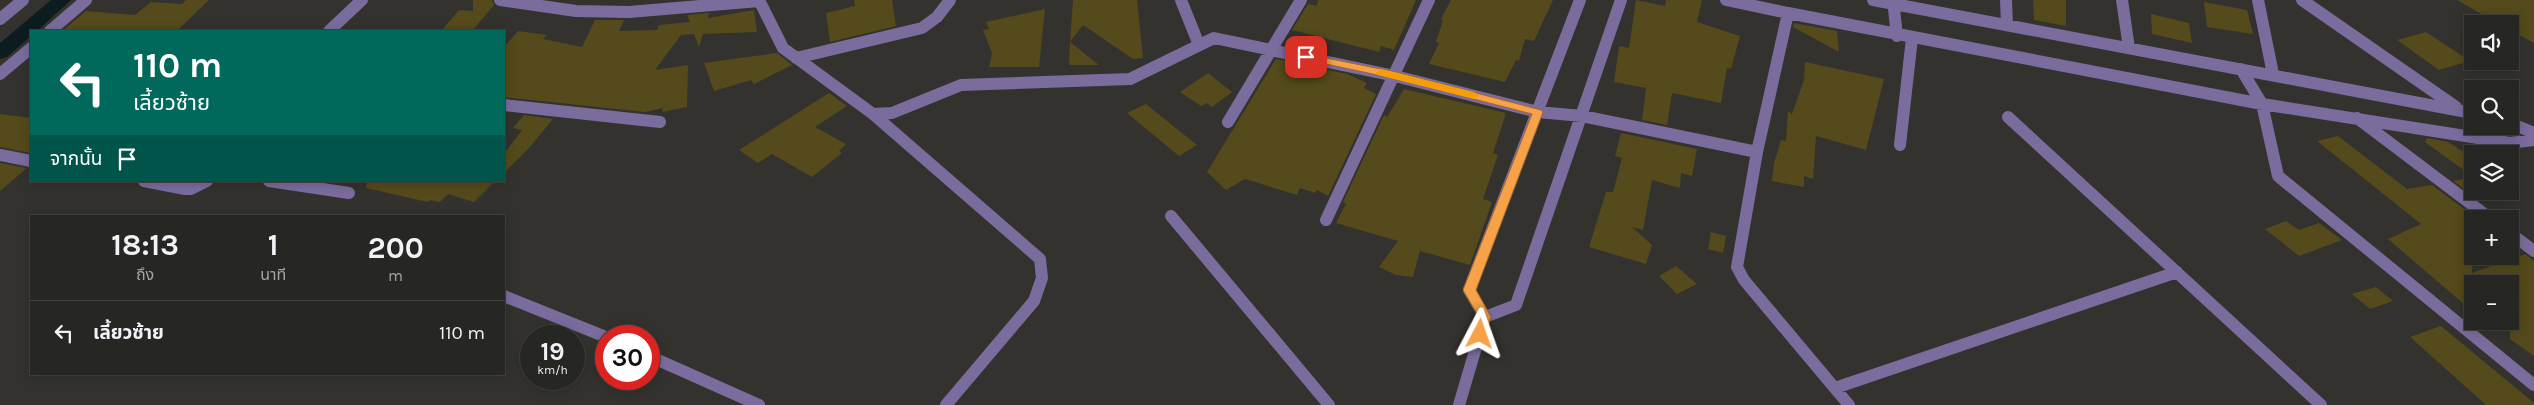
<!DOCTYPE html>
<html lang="th">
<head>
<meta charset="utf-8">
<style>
  :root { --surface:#262622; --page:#32322f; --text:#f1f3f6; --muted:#a4a5a5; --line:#424340 }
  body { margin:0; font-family:Karla,"Noto Sans Thai",sans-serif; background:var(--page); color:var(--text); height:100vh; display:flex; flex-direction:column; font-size:19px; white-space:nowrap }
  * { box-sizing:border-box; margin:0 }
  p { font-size:16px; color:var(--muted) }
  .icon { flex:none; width:28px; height:28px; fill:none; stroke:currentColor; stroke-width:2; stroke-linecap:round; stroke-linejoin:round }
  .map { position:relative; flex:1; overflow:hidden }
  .sheet { position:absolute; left:30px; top:215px; width:475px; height:160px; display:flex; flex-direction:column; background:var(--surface); border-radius:0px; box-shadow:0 2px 12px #0003,0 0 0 1px var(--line) }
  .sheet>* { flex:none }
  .top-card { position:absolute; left:30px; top:30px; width:475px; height:152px; border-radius:0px; box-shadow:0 2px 12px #0003,0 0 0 1px var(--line); background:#00695c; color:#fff; overflow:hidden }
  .controls { position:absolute; left:2464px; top:15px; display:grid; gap:10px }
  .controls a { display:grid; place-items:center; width:55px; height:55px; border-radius:0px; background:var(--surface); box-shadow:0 2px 12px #0003,0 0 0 1px var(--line); font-size:25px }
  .speed { position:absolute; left:520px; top:325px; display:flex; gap:10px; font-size:25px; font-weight:700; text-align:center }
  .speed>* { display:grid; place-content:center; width:65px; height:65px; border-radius:50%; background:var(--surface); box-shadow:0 2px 12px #0003,0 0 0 1px var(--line); line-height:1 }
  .speed small { font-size:12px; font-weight:400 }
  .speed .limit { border:8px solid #d22; background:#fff; color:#111 }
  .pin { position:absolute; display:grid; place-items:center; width:42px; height:42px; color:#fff; margin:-21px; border-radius:10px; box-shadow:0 2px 8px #0006 }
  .me { position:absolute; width:55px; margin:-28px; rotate:4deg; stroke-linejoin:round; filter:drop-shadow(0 0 4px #0008) }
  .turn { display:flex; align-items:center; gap:18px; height:105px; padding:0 20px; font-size:22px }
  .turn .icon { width:65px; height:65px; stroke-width:2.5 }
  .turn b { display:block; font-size:35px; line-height:42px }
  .then { display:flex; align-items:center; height:48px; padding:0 20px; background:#0003; gap:10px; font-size:19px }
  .eta { display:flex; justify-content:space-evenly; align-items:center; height:85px; text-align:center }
  .eta b { font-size:30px; font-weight:700; line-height:35px }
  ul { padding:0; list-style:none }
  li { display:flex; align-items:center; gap:15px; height:65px; padding:0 20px; border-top:1px solid var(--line) }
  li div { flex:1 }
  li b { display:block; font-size:19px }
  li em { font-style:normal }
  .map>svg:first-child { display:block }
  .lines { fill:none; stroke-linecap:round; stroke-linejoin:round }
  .canal { fill:#0d1c20; fill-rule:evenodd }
  .building { fill:#554a1b }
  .minor { stroke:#7b6c9e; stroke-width:12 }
  .route { fill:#f7a148; stroke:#a1692f }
  .slow { fill:#f59e0b }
</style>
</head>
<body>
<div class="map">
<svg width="2534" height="405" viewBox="0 0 2534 405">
  <rect width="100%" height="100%" fill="#33322e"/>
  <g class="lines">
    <path class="canal" d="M51 0H71L37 31H31V36L7 57 0 59V43Z"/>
  </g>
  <path class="building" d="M186 0H209L177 31H62L86 11 135 15 151 2 182 4Z
    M473 0H492L494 5 472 31H441L459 10 473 11Z
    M854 0H892L896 26 830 42 826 13 855 6Z
    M1073 0H1137L1143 58 1133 59 1083 25 1070 42Z
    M1318 0H1416L1394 50 1381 46 1379 52 1292 30 1308 4 1317 6Z
    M1451 0H1553L1534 41 1525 39 1519 61 1516 60 1505 82 1429 64 1439 43 1436 42 1443 20 1441 19Z
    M1636 0 1665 6 1666 0H1702L1697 22 1740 36 1731 69 1727 68 1721 103 1672 93 1667 125 1642 120 1646 88 1614 82 1619 46 1629 48Z
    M2033 0H2066V26L2034 20Z
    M2457 0H2534V43L2510 30V24H2499Z
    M2204 2 2247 10 2253 34 2207 27Z
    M1045 9 1039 67H989L992 53 983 30 989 29 986 22Z
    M754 10 757 32 703 34 699 47 694 34 681 35 655 70 688 65 687 107 662 112 663 108 645 112 504 97V47L518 31 547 35 543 39 582 47 595 20H624L619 31 657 30 659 25 690 22 687 15 709 13 708 18Z
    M2151 14 2189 23 2192 43 2152 34Z
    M1794 23 1837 31 1839 52 1793 27Z
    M2426 32 2470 61 2439 70 2397 40Z
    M1070 42 1099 65H1069Z
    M777 53 792 65 754 84 751 80 714 91 704 63Z
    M1276 59 1347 74 1367 83 1364 88 1376 94 1328 196 1317 190 1315 193 1300 188 1297 195 1245 179 1226 190 1207 172Z
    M1805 62 1884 79 1866 150 1816 136 1813 179 1804 176V187L1772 181 1774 163 1781 140 1786 141 1788 111 1792 114 1804 80Z
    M1208 73 1232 92 1212 107 1207 103 1201 106 1180 92Z
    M1404 89 1506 113 1493 153 1498 155 1483 199 1492 202 1470 265 1420 251 1413 277 1396 275 1379 267 1398 241 1336 223 1346 204 1343 202 1384 115 1387 117Z
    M829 93 847 106 815 127 846 144 839 151 842 153 812 177 772 154 758 163 739 150Z
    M1146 104 1157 113 1197 145 1179 156 1127 113Z
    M0 114 31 118V153L0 147Z
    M524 115 553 119 529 148 504 173V154L522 130 513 128Z
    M1621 133 1697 149 1692 176 1681 173 1680 188 1652 180 1643 230 1632 227 1652 245 1646 264 1589 247 1606 192H1613L1622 158 1615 156Z
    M2338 136 2407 189 2432 185 2472 215V273L2525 254 2534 261V356L2510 339V284H2472V311L2388 239 2421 224 2317 141Z
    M2427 138 2448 142 2472 157V176L2425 142Z
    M0 163 27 168 0 191Z
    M2472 177V195L2453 181Z
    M367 181H495L474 202 448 194 440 202 430 200 428 202 366 188Z
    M2286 221 2299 230 2319 223 2342 240 2299 256 2265 229Z
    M1711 232 1726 236 1723 253 1708 249Z
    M1676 266 1697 284 1677 294 1659 276Z
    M2376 287 2393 301 2370 309 2352 294Z
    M2441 326 2534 403V405H2486L2410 337Z"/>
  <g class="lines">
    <path class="minor" d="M500 0 576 11 629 12 759 1
      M759 0 783 48 873 114 892 113 961 85 1130 79 1214 38 1395 76 1538 112 1582 116 1757 152 1788 13 1726 0
      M1181 0 1199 45
      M1580 0 1469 290 1485 317 1516 305 1621 0
      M1873 0 2472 113
      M1893 0 1897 36
      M2006 0 2007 24
      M2122 0 2129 48
      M2258 0 2273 74
      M2302 0 2456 107
      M1788 13 2262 104 2278 176 2534 385
      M0 19 23 0
      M50 31 86 0
      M329 31 362 0
      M796 58 922 28 937 17 950 0
      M2241 69 2262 104 2510 143 2534 140
      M0 74 31 48
      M504 105 660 122
      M873 114 1040 259 1042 278 1034 301 946 405
      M2008 117 2321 405
      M2357 118 2491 219
      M1228 122 1301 0
      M2510 123 2534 133
      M1900 145 1912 38
      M1757 152 1737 267 1744 280 1849 405
      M0 155 31 161
      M144 181 185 189H191L207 181
      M269 181 349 193
      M1171 216 1329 405
      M1326 220 1429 0
      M2510 233 2534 251
      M504 296 606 337
      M649 356 759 405
      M1835 388 2177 272
      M1459 405 1485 317"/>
  </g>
  <path class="route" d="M1306 54 1396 72 1541 110 1543 112 1476 290 1491 317 1484 338H1475L1473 334 1479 317 1463 290 1532 114 1396 79 1303 59V55Z"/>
  <path class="slow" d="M1381 69 1474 92 1479 96 1474 99 1378 75 1376 73Z"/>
</svg>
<div class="controls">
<a><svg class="icon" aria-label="sound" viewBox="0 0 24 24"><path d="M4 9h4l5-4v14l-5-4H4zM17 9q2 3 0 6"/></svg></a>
<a><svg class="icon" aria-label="search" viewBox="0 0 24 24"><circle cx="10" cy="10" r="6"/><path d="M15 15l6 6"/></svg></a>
<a><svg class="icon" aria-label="layers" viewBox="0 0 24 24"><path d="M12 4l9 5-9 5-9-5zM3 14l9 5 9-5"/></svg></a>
<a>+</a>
<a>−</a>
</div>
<div class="speed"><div>19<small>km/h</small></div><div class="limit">30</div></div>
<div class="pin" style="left:1306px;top:57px;background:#d93025"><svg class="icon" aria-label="arrive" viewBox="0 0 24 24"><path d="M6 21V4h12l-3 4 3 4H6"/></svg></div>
<svg class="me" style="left:1480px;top:334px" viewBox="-20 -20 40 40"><path d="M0-17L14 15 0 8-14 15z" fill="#f7a148" stroke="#fff" stroke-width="4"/></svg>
<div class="top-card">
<div class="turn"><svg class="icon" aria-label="left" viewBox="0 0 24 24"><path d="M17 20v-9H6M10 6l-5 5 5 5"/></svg><div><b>110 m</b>เลี้ยวซ้าย</div></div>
<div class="then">จากนั้น<svg class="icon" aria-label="arrive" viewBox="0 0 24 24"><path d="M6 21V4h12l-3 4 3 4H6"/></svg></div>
</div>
<section class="sheet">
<div class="eta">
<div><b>18:13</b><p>ถึง</p></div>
<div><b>1</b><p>นาที</p></div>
<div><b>200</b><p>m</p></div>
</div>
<ul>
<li><svg class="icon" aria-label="left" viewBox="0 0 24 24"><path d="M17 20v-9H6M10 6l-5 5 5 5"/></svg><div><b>เลี้ยวซ้าย</b></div><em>110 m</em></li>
</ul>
</section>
</div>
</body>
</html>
